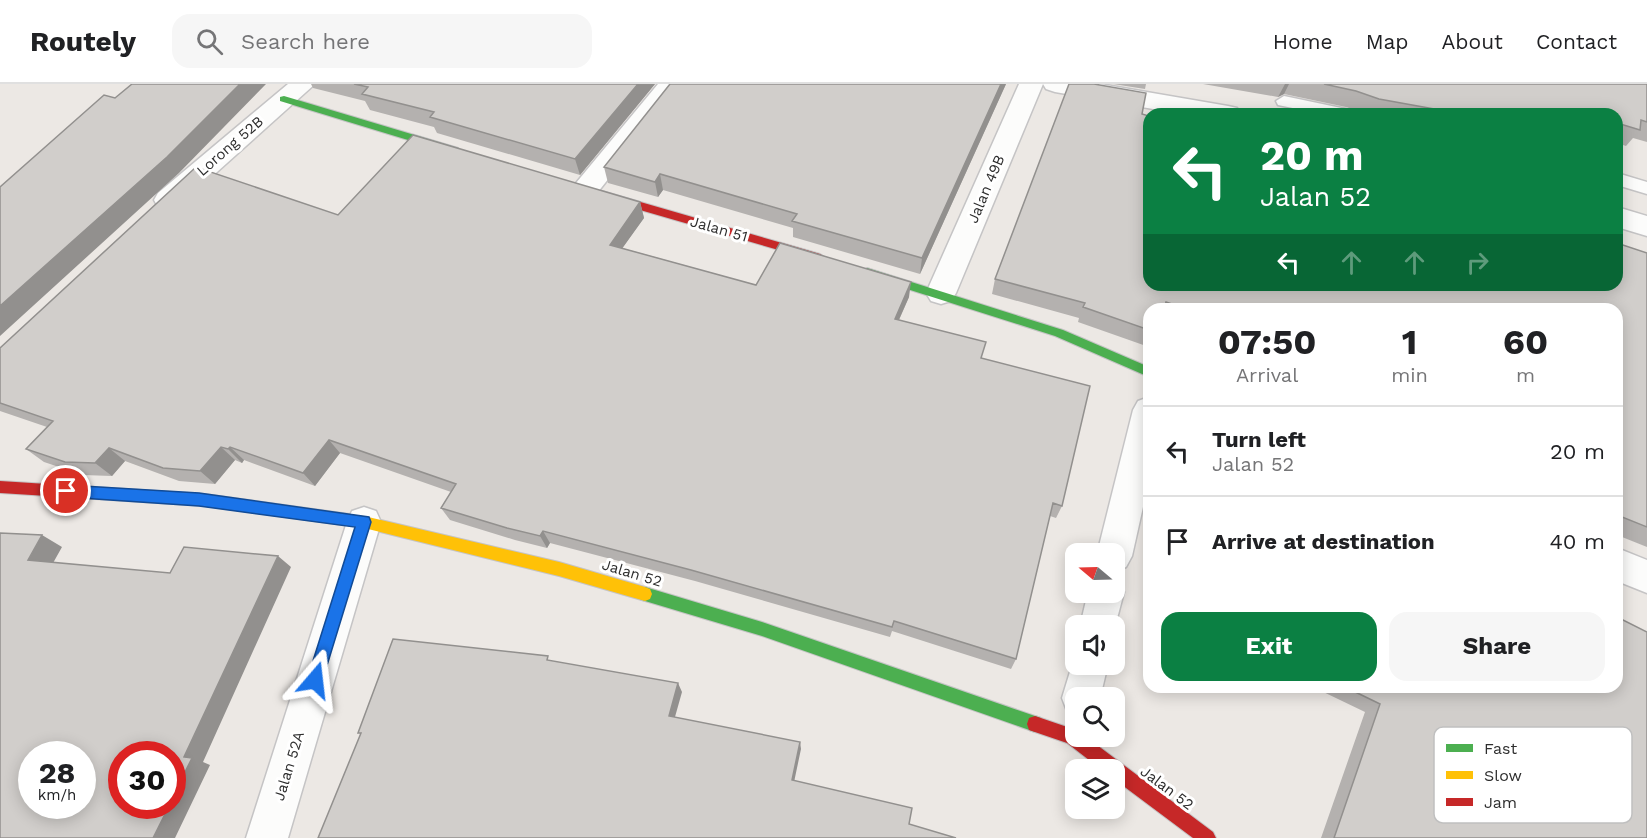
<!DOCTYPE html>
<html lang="en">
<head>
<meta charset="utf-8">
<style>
  :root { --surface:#fff; --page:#f6f6f6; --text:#202124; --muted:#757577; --line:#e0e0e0; --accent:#0b8043 }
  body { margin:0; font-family:"Work Sans",sans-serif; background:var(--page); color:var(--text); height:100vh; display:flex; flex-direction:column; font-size:22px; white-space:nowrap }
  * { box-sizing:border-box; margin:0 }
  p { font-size:20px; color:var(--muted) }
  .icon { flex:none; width:33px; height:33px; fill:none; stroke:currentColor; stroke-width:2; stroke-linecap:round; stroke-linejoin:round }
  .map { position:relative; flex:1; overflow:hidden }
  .side { position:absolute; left:1143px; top:219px; width:480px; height:390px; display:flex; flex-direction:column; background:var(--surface); border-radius:18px; box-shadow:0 3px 15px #0003 }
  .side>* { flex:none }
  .guide { position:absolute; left:1143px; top:24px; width:480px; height:183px; border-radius:18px; box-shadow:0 3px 15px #0003; background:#0b8043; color:#fff; overflow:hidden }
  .needle { width:39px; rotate:289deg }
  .fabs { position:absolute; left:1065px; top:459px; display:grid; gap:12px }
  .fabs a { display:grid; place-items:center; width:60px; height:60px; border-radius:12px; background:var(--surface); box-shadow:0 3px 15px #0003; font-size:30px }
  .speed { position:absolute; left:18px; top:657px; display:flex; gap:12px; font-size:30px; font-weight:700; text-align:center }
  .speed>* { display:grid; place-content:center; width:78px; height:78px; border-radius:50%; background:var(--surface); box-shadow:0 3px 15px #0003; line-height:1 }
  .speed small { font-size:15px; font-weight:400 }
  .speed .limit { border:9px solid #d22; background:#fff; color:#111 }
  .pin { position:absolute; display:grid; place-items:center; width:51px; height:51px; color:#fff; margin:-26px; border:3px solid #fff; border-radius:50%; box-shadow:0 2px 6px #0007 }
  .me { position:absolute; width:66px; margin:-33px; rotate:17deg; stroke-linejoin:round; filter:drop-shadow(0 0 4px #0008) }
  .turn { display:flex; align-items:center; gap:21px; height:126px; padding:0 18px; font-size:27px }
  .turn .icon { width:78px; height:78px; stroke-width:2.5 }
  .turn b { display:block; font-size:42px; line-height:51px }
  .lanes { display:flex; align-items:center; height:57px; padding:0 18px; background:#0003; justify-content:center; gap:30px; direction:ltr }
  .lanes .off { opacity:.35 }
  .eta { display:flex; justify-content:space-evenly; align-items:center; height:102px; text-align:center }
  .eta b { font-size:36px; font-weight:700; line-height:42px }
  .cta { display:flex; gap:12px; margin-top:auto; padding:12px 18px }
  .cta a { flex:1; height:69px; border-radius:18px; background:var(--accent); color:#fff; font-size:24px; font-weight:700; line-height:69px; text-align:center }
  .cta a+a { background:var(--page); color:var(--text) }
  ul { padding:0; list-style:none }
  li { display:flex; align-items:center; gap:18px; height:90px; padding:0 18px; border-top:2px solid var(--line) }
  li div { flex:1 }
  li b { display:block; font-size:22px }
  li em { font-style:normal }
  header { display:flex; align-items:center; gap:36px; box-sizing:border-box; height:84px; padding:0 30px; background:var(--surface); border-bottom:2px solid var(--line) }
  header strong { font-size:28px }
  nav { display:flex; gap:33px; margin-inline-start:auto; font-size:21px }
  .search { width:420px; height:54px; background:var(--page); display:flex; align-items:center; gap:15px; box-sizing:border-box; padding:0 21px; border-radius:18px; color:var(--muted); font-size:22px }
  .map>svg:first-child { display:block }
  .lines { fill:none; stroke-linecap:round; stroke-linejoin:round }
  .lane-casing { stroke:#c5c4c5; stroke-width:3 }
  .street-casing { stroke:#c5c4c5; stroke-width:3 }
  .fast-casing { stroke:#c5c4c5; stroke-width:2 }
  .slow-casing { stroke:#c5c4c5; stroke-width:2 }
  .jam-casing { stroke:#c5c4c5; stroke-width:2 }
  .lane { fill:#fcfcfb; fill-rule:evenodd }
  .street { fill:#fcfcfb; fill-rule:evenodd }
  .fast { fill:#4caf50; fill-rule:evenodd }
  .slow { fill:#ffc107; fill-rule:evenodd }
  .jam { fill:#c62828; fill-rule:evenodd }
  .wall { fill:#b4b1af }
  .shaded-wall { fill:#92908e }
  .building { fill:#d1cecb; stroke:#92908e; stroke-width:1.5; fill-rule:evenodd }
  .route { fill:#1a73e8; stroke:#114b97; stroke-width:1.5 }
  .labels { text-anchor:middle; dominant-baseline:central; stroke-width:6; stroke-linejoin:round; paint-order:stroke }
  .street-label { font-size:15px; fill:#2e2e2e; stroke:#fff }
  .key { fill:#fff; stroke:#c0c0c0; stroke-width:1.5 }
  .key-label { font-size:16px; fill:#2e2e2e }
</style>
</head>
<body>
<header>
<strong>Routely</strong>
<div class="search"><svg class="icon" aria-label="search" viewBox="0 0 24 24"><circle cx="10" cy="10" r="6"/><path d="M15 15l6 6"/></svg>Search here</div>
<nav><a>Home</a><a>Map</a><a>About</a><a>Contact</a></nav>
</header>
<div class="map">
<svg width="1647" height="754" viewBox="0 0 1647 754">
  <rect width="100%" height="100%" fill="#ece8e4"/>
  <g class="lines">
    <g class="lane-casing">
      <path id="lane" d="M1284 12 1346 25 1354 30H1322L1278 21 1276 17Z
        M1617 89 1647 98V110L1617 101Z"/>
    </g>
    <g class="street-casing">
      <path id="street" d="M288 0H315L178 123 168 125 158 123 154 116 158 109Z
        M658 0H683L594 113 585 115 576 113 572 106 576 99Z
        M1019 0H1100L1228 22 1237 24 1241 30H1182L1055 8 1046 5 1043 0 956 209 951 217 941 220 931 217 926 209Z
        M1617 123 1647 132V152L1617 143Z
        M1149 313V396L1132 472 1126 483 1114 488V470H1097L1133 326 1138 317Z
        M364 423 376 427 381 438 288 754H246L347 438 352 427Z
        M1617 464 1647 476V509L1617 497Z
        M1114 495 1119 496 1124 508 1114 546V542H1080L1088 508H1114Z
        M1076 568V580H1108L1100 614H1076V631L1067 627 1062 614Z"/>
    </g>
    <g class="fast-casing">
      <path id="fast" d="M284 12 458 64 459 66 454 70 280 17V13Z
        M867 184 1063 246 1149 283V293L1055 252 863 191 861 188Z
        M645 503 762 538 1035 632 1041 634 1043 640 1041 646 1035 648 762 552 645 517 640 515 638 510 640 505Z"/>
    </g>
    <g class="slow-casing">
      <path id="slow" d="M205 410 364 432 559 478 645 503 650 505 652 510 650 515 645 517 559 492 364 444 205 422 200 420 198 416 200 412Z"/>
    </g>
    <g class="jam-casing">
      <path id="jam" d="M599 106 820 170 826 174 820 178 595 113 594 110Z
        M0 397 205 410 210 412 212 416 210 420 205 422 0 409Z
        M1035 632 1076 646V652H1085L1213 748 1216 754H1193L1114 695V686H1102L1067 659 1029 646 1027 640 1029 634Z"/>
    </g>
    <use href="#lane" class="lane"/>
    <use href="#street" class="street"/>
    <use href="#fast" class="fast"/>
    <use href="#slow" class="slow"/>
    <use href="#jam" class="jam"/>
  </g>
  <path class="wall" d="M311 0H655L580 91 437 49 434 43 370 26 365 17 313 4Z
    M1006 0 920 190 793 153V144L663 106 658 113 608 99 604 83Z
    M1113 0H1146L1145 5Z
    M1203 0H1647V58L1633 54 1626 62 1617 59V30H1367L1346 23 1284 10 1278 13Z
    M1142 30 1149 201 1647 169V463L1617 451V225H1149V263L1078 238 1079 234 992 210 995 195Z
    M640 118 644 134 622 164 756 201 909 213 899 236 982 274 1062 422 1056 434 1050 432 1016 575 1011 585 892 547 890 553 695 497 550 459 547 464 515 456 450 436 441 424 451 408 340 369 315 402 244 376 242 379 235 376 215 400 179 397 125 377 112 392 83 391 44 378 26 365 47 343 0 327V264L338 131Z
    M1313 603H1617L1647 754H1321L1365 628Z"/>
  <path class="shaded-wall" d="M240 0H266L179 89 0 252V222Z
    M638 0H655L580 91 575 75Z
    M1001 0H1006L920 190 922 174Z
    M1285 0H1289L1284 10 1278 13Z
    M660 90 663 106 658 113 655 98Z
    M640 118 644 134 614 176 610 161Z
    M911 198 909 213 893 249 895 235Z
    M329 356 340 369 315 402 303 389Z
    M221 363 235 376 215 400 200 387Z
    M230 363 244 376 242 379 228 365Z
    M109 364 125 377 112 392 95 379Z
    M543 447 550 459 547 464 540 452Z
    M42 451 62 463 48 488 28 476Z
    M278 472 291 483 203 678 210 681 175 754H153L169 722H172V714L184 673Z
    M678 599 682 608 673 640 669 632Z
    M800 658 801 665 793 703 792 696Z"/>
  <path class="building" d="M132 0H240L167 73 0 222V103L104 11 115 14Z
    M354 0H638L575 75 430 33 434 28 362 10 368 3Z
    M670 0H1001L922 174 792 137 797 130 660 90 655 98 604 83Z
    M1069 0H1094L1146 9 1142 30 1149 32V201H1617V159L1647 169V443L1617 431V225H1186L1166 218 1164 225H1149V246L1083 223 1085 219 995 195Z
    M1324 0H1647V38L1641 36 1640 46 1617 39V30H1583L1563 25 1564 30H1462L1379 15 1356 7Z
    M413 51 640 118 610 161 756 201 780 159 911 198 895 235 986 258 981 274 1090 302 1062 422 1053 419 1016 575 894 537 892 543 691 486 543 447 540 452 507 444 441 424 456 400 329 356 303 389 230 363 228 365 221 363 200 387 163 384 109 364 95 379 65 378 26 365 53 337 0 319V264L196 83 338 131Z
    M0 449 42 451 28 476 170 489 184 463 278 472 184 673 192 674 172 714V670H122V722H169L153 754H0ZM32 670H82V722H32Z
    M1617 533 1647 548V754H1334L1380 620 1345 603H1617Z
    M393 555 548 572 547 576 678 599 669 632 800 658 792 696 912 724 909 740 956 754H318L361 649H358Z"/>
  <path class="route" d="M66 401 199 409 369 433 371 438 321 601 315 604 310 601 307 596 355 443 199 422 66 413 59 407Z"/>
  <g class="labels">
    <g class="street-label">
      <text transform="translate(230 62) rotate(-41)">Lorong 52B</text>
      <text transform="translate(986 105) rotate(-67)">Jalan 49B</text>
      <text transform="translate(719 145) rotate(16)">Jalan 51</text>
      <text transform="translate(632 489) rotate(17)">Jalan 52</text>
      <text transform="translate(289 682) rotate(-73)">Jalan 52A</text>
      <text transform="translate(1167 704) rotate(37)">Jalan 52</text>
    </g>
  </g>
  <rect x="1434" y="643" width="198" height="96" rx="9" class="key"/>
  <rect x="1446" y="660" width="27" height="8" fill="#4caf50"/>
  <rect x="1446" y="687" width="27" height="8" fill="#ffc107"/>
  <rect x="1446" y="714" width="27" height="8" fill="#c62828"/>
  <g class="key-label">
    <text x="1484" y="670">Fast</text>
    <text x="1484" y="697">Slow</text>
    <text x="1484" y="724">Jam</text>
  </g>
</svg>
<div class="fabs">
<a><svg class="needle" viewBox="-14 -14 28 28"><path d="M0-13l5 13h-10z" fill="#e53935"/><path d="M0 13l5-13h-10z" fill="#757577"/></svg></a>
<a><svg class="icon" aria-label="sound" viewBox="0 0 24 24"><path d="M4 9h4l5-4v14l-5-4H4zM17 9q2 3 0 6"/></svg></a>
<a><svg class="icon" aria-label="search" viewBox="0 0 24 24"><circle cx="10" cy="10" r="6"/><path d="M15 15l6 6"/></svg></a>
<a><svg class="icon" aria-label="layers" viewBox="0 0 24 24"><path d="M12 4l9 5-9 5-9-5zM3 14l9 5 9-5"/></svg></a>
</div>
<div class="speed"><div>28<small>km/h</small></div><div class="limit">30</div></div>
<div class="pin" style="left:66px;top:407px;background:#d93025"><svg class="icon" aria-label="arrive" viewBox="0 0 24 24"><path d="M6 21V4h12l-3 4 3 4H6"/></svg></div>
<svg class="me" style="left:315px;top:596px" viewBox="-20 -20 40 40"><path d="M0-17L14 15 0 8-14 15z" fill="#1a73e8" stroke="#fff" stroke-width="4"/></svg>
<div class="guide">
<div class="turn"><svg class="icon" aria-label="left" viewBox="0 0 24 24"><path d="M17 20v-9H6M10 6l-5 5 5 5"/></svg><div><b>20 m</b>Jalan 52</div></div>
<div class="lanes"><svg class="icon" aria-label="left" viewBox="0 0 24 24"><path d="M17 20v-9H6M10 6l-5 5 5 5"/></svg><svg class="icon off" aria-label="ahead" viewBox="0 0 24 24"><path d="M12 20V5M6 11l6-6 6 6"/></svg><svg class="icon off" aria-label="ahead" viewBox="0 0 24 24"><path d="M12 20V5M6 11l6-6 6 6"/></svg><svg class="icon off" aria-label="right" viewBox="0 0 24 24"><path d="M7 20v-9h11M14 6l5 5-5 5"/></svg></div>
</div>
<section class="side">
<div class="eta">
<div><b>07:50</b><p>Arrival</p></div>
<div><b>1</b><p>min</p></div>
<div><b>60</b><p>m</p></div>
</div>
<ul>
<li><svg class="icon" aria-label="left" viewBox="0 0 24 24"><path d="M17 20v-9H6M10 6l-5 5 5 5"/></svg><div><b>Turn left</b><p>Jalan 52</p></div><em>20 m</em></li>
<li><svg class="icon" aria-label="arrive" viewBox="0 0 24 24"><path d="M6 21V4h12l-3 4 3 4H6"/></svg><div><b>Arrive at destination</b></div><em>40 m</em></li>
</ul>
<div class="cta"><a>Exit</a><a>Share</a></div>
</section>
</div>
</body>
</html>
